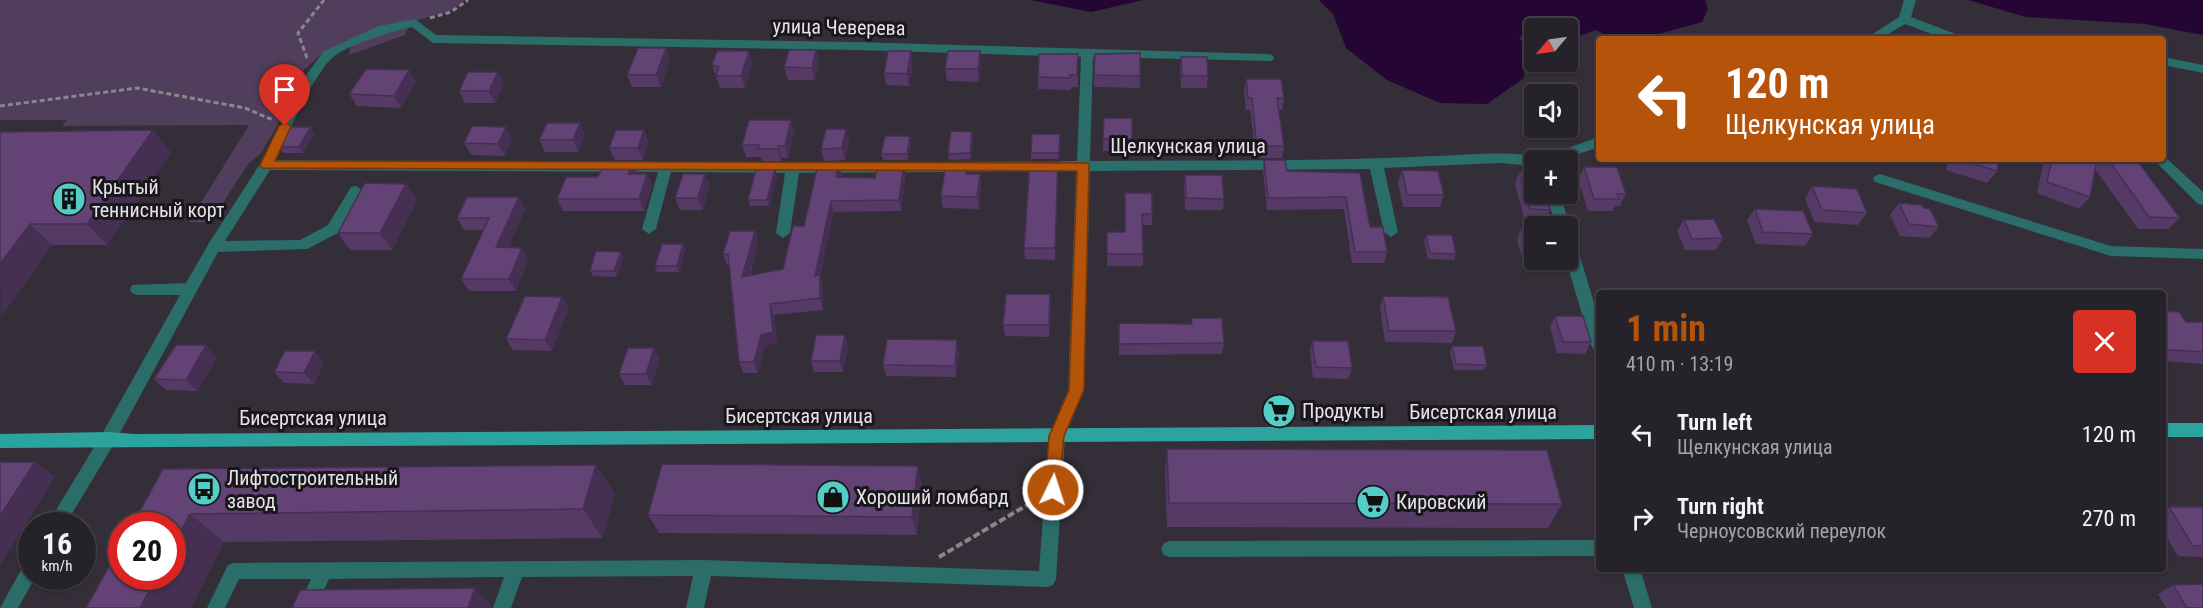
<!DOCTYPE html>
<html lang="en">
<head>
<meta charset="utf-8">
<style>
  :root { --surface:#262229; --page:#2e2a31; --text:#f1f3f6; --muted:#a4a4a8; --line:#423f46; --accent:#b45309 }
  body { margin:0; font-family:"Roboto Condensed",sans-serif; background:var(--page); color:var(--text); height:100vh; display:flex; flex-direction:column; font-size:22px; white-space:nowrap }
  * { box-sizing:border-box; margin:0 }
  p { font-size:20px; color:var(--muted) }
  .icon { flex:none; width:33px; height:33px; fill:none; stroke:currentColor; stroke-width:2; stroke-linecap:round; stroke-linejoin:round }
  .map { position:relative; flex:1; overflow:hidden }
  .panel { position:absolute; left:1596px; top:290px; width:570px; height:282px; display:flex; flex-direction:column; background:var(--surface); border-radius:6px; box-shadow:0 2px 4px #0004,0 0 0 2px var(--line) }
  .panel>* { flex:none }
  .banner { position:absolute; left:1596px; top:36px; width:570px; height:126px; border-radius:6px; box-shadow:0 2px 4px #0004,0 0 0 2px var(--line); background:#b45309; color:#fff; overflow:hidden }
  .needle { width:39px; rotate:241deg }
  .fabs { position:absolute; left:1524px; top:18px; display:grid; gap:12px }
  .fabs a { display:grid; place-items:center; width:54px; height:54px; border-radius:6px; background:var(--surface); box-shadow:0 2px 4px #0004,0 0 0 2px var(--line); font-size:30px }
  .speed { position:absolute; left:18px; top:512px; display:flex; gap:12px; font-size:30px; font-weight:700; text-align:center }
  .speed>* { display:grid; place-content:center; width:78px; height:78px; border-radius:50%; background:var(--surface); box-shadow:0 2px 4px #0004,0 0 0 2px var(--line); line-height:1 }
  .speed small { font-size:15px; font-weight:400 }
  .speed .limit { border:9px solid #d22; background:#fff; color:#111 }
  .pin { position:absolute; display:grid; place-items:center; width:51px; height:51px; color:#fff; margin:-62px -26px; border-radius:50% 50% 50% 0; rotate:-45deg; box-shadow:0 0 6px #0007 }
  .pin .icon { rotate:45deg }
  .me { position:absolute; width:66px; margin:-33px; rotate:4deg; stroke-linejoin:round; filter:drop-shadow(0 0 4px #0008) }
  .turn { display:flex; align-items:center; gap:21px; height:126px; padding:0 30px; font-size:27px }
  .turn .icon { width:78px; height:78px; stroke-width:2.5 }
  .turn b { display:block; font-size:42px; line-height:51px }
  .round { display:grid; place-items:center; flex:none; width:63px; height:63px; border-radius:6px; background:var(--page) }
  .overview { display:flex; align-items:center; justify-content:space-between; height:102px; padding:0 30px }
  h1 { font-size:36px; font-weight:700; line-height:45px; color:var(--accent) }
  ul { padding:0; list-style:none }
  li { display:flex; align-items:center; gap:18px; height:84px; padding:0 30px }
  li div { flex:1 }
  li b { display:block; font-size:22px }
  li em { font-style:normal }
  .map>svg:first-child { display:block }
  .green { fill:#513e5c }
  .water { fill:#250534 }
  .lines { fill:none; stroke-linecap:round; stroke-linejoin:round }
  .path-far1 { stroke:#8a868d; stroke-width:3; stroke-dasharray:5 3; stroke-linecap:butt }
  .path { stroke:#8a868d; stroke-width:4; stroke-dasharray:7 3; stroke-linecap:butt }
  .minor { fill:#2a6d69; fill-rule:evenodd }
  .major { fill:#2da39d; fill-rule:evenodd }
  .wall { fill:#553a65 }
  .shaded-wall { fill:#452f53 }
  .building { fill:#634376; stroke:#452f53; stroke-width:1.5 }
  .route { fill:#b45309; stroke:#753606; stroke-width:1.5 }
  .labels { text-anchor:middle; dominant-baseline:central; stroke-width:6; stroke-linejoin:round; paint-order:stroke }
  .street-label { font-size:20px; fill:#e6e2e8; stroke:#19171b }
  .poi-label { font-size:20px; fill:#e6e2e8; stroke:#19171b; text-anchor:start }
</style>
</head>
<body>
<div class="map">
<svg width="2203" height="608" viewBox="0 0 2203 608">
  <rect width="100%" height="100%" fill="#332e37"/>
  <path class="green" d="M0 0H465L450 11 411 22 405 35 349 55 351 47 325 51 297 76 286 94 287 108 261 153 248 164 210 223 189 222 249 125 62 126 67 120H0Z"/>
  <path class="water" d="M1031 0H1143L1091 12Z
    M1319 0H1705L1708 9 1702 22 1641 39H1612L1596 30 1568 40V28L1529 29 1519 38 1526 47 1524 78 1487 104 1440 103 1387 80 1346 48 1333 14Z
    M1968 0H2203V35L2145 24 2026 17Z"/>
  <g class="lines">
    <path class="path-far1" d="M430 18 451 12 468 0
      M307 58 298 33 324 0
      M0 106 137 88 245 108 273 120"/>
    <path class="path" d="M939 557 1034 501"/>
    <path class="minor" d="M1904 0H1916L1911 17 1961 36 1963 39H1945L1905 24 1880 39H1865L1899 17Z
      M415 19 436 35 855 42 1268 54 1272 55 1274 58 1272 61 1093 57 1090 161C1204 160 1319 162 1433 156 1452 156 1530 148 1540 160H1534V166L1499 163 1384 168 1398 232 1391 237 1384 232 1370 169 1090 171 1084 390 1065 436 1056 579 1053 585 1047 587 711 576 704 608H686L693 576 522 577 511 608H493L504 577 329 579 316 608H298L311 579H239L225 608H207L228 565 234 563 704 560 1039 571 1049 436 1068 390 1076 171 799 173 790 233 783 238 776 233 785 173 671 172 656 229 649 234 642 229 658 172 270 170 225 241 300 240 328 225 351 187 356 186 363 191 338 233 307 249 218 252 114 444 65 525H47L102 434 180 295H137L132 293 130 289 132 285 186 283 209 243 260 164 307 74 324 51 379 26ZM412 27 433 43 855 50 1081 57 1077 161 793 163 275 160C290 131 309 82 331 59 343 46 394 31 412 27Z
      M2163 57 2203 65V73L2163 65Z
      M1599 137V147L1561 160H1541L1543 157Z
      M2163 155 2203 192V205L2198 204 2156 162 2154 159H2163Z
      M1880 174 2111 246 2203 249V259L2111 256 1875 182 1873 179 1875 176Z
      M1546 194H1560L1570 226 1568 230V226H1556Z
      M1568 235 1575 240 1599 319V351L1594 349 1591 345 1566 260Z
      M1599 540V556L1170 557 1164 555 1161 549 1164 543 1170 541Z
      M32 559V576H36L18 608H0L26 561Z
      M1622 568H1640L1652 608H1634Z"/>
    <path class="major" d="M2163 423H2203V437H2163Z
      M1599 425V439L0 448V434L108 432 136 434Z"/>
  </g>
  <path class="wall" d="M666 48 670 60 661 87H632L627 75Z
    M816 50 819 62 815 80H788L784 67Z
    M1078 54V87H1071V90L1038 89V77Z
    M1095 54 1140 76V88L1094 87Z
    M1181 57 1208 76 1207 88H1181L1180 69Z
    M752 63 745 88H720L712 65Z
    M913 63 909 86 886 85 884 73Z
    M981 63 979 82 947 81 945 69Z
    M409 70 416 82 401 108 357 106 349 94Z
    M498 72 504 84 495 103H465L459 91Z
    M1246 79 1284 98 1282 110H1279L1284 146 1282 158H1261L1260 151H1255L1250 110H1246L1244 91Z
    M1104 118H1132V151H1103Z
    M791 120 794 132 788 158H782L781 161H762L761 157H746L742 145Z
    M580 123 585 135 578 152H545L539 140Z
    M506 127 512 139 505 156 471 155 464 143Z
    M644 130 649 142 643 160H615L609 148Z
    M0 132 171 152 107 245H52L1 317Z
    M972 132 973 138 971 159 949 160 948 154Z
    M315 134 303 153H283L278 147Z
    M1060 134 1059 159H1031V153Z
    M910 136 911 142 908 160H883L881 154Z
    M849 141 845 160 824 161 821 149Z
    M1948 159H1999L1997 171 1987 183 1946 170Z
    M2044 159H2136L2180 218 2168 229H2138L2095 169 2090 197 2079 209 2037 193Z
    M1264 160 1287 171 1360 173 1370 227 1387 252 1384 263H1352L1344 209 1267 210 1263 172Z
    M1584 167 1626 194 1620 206H1615L1613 211H1588L1578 179Z
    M775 169 777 175 769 206H750L748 200Z
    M1402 170 1444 195 1440 207H1403L1398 182Z
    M1519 172 1550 210 1545 221H1525L1515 184Z
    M1058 173 1055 260 1025 259 1024 248Z
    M638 174H647L652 186 644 211H563L557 199 598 177Z
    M705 174 710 186 703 210H680L675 198Z
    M906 174 901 211 834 212 820 277 823 286V310L774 315 777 343 765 346 758 373H743L739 362 729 265H727L723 254 755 231 758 243 750 276 783 269 804 226 842 175 841 177 875 178Z
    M980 174 981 186 979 209 943 208 941 196Z
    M1185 175 1224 199 1223 210H1185L1184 187Z
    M406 184 417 201 392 250H350L338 233Z
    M1812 186 1867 213 1858 225 1814 222 1805 198Z
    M1125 193 1152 214V225H1143V266H1107V232H1125Z
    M519 197 525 209 508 248H522L528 259 516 291H469L461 279 483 230H464L457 218Z
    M1899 203 1924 208 1939 227 1929 238 1900 236 1890 215Z
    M1755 209 1813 234 1805 246 1756 244 1747 220Z
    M1684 220 1723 238 1716 250H1685L1677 231Z
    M1521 228H1534V260H1558L1555 265H1524L1517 240Z
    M1426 235 1456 254 1454 260 1428 259 1424 241Z
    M686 250 679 272H657L655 266Z
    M621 252 623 258 617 277 593 276 590 271Z
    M1050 294 1051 306 1049 337 1005 336 1003 325Z
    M1383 296 1456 331 1452 343 1385 342 1380 308Z
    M562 297 569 308 552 351 513 350 506 339Z
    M2163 311 2186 322H2203V364L2163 361Z
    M1555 316 1591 342 1585 354 1557 353 1550 327Z
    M1191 318 1224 343 1222 354 1119 355V323L1191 324Z
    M1312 341 1352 368 1348 379 1313 378 1310 352Z
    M848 346 843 372H814L811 361Z
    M1452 346 1487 365 1484 370H1454L1450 352Z
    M654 348 660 359 652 385H625L619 374Z
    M959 351 956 377 886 376 883 365Z
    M217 357 197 391 166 390 154 379Z
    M324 363 314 384 284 383 274 372Z
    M1167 449 1562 504 1548 528 1167 527 1165 474Z
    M596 465 615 494 602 538 224 542 191 608 163 469Z
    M922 485 917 535 659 533 648 515Z
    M2169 507H2203V557L2178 556 2163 531V511Z
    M2173 585 2203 608H2166L2158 594Z"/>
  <path class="shaded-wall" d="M666 48 670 60 661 87 656 75Z
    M816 50 819 62 815 80 812 68Z
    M749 51 752 63 745 88 741 76Z
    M911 51 913 63 909 86 907 74Z
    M980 51 981 63 979 82 978 69Z
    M409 70 416 82 401 108 394 96Z
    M498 72 504 84 495 103 489 91Z
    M791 120 794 132 788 158 785 146Z
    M580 123 585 135 578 152 573 140Z
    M311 127 315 134 303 153 299 147Z
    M506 127 512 139 505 156 498 144Z
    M846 129 849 141 845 160 842 148Z
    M153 130 171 152 107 245 87 224Z
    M644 130 649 142 643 160 638 148Z
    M972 132 973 138 971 159 970 153Z
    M910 136 911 142 908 160 907 154Z
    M778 146 782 158 781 161 778 149Z
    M1058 161V173L1055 260V248Z
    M633 162 638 174H628Z
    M839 163 842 175 839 189 836 177Z
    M904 163 906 174 901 211 899 200Z
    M775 169 777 175 769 206 767 200Z
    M647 174 652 186 644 211 639 199Z
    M705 174 710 186 703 210 698 198Z
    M980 174 981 186 979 209 977 197Z
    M406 184 417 201 392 250 380 233Z
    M519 197 525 209 503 259 496 247Z
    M831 201 834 212 820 277 823 286V310L815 276Z
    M30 224 52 245 1 317 0 264Z
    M755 231 758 243 746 288 742 277Z
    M683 244 686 250 679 272 677 266Z
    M522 248 528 259 516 291 509 279Z
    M621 252 623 258 617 277 614 271Z
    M1050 294 1051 306 1049 337V325Z
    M562 297 569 308 552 351 545 340Z
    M770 304 774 315 777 343 765 346 758 373 754 362 761 335Z
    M845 335 848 346 843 372 840 361Z
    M957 340 959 351 956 377 955 366Z
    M206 345 217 357 197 391 186 380Z
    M654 348 660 359 652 385 646 374Z
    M315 351 324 363 314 384 304 373Z
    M35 462 55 477 0 565V516Z
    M596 465 615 494 602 538 583 509Z
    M918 466 922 485 917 535 912 517Z
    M190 514 224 542 191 608H140L157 576H172V547Z
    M475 588 493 608H468Z"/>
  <path class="building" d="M638 48H666L656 75H627Z
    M789 50H816L812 68 784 67Z
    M717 51H749L741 76H716L719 67 712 65Z
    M888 51H911L907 74 884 73Z
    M948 51H980L978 69H945Z
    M1140 53V76L1094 75 1095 54Z
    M1039 54H1078L1077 75H1070V78L1038 77Z
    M1181 57H1207L1208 76H1182Z
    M366 69 409 70 394 96 349 94Z
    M468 72H498L489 91H459Z
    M1246 79H1281L1284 98H1277L1284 146H1263L1262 139H1256L1252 98H1248Z
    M1104 118H1132V139H1103Z
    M749 120H791L785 146H778V149H758L759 145H742Z
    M547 123H580L573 140H539Z
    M472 126 506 127 498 144 464 143Z
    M291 127H311L299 147H278Z
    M826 129H846L842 148 821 149Z
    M153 130 87 224H30L0 264V132Z
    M616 130H644L638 148H609Z
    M951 131 972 132 970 153 948 154Z
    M1032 134H1060L1059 153H1031Z
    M885 136H910L907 154H881Z
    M1958 159H1999L1997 171Z
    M2052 159H2097L2090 197 2047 182Z
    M2108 159H2136L2180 218 2149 217Z
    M1264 160H1285L1287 171 1360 173 1370 227H1383L1387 252H1355L1346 197 1268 198Z
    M1058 161 1055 248H1024L1030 162Z
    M604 162H633L628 174H647L639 199H557L566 177H598Z
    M946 162H968L966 174H980L977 197 941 196Z
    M839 163 836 177 875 178 878 163H904L899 200 831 201 815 276 820 275V298L770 304 773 332 761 335 754 362H739L728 254H723L730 231H755L742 277 783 269 793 226H804L818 164Z
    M1584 167H1617L1626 194H1617L1619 199H1594Z
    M756 169H775L767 200H748Z
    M1402 170 1438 171 1444 195H1407Z
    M1519 172 1534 173V194H1545L1550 210 1530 209Z
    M683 174H705L698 198H675Z
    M1185 175H1222L1224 199 1186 198Z
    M365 183 406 184 380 233H338Z
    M1812 186 1857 189 1867 213 1822 210Z
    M1125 193H1152V214H1142L1143 254H1107V232H1125Z
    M467 197H519L496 247 522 248 509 279H461L489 218H457Z
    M1899 203 1922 205 1924 208 1930 209 1939 227 1909 224Z
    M1755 209 1803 211 1813 234 1763 232Z
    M1714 219 1723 238 1692 239 1684 220Z
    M1521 228H1534V254L1529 253Z
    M1426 235H1452L1456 254 1430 253Z
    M662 244H683L677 266H655Z
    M596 251 621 252 614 271H590Z
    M1006 294H1050L1049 325H1003Z
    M525 296 562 297 545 340 506 339Z
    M1383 296 1448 297 1456 331H1389Z
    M2163 311 2179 312 2186 322H2203V352L2174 350H2163Z
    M1555 316H1583L1591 342H1563Z
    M1191 318H1222L1224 343 1119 344V323L1192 324Z
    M816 335H845L840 361H811Z
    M887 339 957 340 955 366 883 365Z
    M1312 341H1348L1352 368 1316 367Z
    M176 345H206L186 380 154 379Z
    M1452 346H1483L1487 365 1456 364Z
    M628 348H654L646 374H619Z
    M285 351H315L304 373 274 372Z
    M1167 449 1547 450 1562 504 1169 503Z
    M0 462H35L0 516Z
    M662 464 918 466 912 517 648 515Z
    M596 465 583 509 190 514 172 547V525H132L163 469Z
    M2169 507H2203V546H2193Z
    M122 543V576H157L140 608H86Z
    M2203 584V608H2187L2173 585Z
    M475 588 468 608H292L300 590Z"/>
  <path class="route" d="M285 122 291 126 275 161 1088 163 1089 166 1084 390 1064 436 1058 495 1053 497 1047 495 1045 490 1049 436 1069 390 1077 171 262 168 260 165 279 126Z"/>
  <defs>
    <g id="building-disc" transform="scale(1.725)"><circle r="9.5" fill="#54cdc6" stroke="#19171b"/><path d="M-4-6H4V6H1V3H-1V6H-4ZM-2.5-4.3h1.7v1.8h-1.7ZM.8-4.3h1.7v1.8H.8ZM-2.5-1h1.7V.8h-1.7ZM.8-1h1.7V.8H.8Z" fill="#111"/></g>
    <g id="supermarket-disc" transform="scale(1.725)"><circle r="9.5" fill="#54cdc6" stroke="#19171b"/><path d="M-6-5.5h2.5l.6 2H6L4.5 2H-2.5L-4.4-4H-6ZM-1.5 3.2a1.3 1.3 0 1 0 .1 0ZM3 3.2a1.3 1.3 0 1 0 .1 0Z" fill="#111"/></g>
    <g id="bus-disc" transform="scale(1.725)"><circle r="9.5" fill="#54cdc6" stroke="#19171b"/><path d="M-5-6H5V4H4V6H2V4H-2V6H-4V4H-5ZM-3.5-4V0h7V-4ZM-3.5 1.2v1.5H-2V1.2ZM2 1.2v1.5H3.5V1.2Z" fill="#111"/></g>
    <g id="shop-disc" transform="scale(1.725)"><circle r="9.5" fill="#54cdc6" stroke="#19171b"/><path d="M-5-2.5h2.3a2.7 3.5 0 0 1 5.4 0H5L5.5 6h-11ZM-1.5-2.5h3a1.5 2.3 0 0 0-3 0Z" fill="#111"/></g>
  </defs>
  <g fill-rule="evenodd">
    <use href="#building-disc" x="69" y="199"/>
    <use href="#supermarket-disc" x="1279" y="411"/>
    <use href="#bus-disc" x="204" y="489"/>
    <use href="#shop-disc" x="833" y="497"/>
    <use href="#supermarket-disc" x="1373" y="502"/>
  </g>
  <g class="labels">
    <g class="street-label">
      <text transform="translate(839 27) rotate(1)">улица Чеверева</text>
      <text x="1188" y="146">Щелкунская улица</text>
      <text x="1483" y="412">Бисертская улица</text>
      <text x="799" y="416">Бисертская улица</text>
      <text x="313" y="418">Бисертская улица</text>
    </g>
    <g class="poi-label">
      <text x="92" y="187">Крытый<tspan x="92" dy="23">теннисный корт</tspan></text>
      <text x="1302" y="411">Продукты</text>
      <text x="227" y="478">Лифтостроительный<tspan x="227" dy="23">завод</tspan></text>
      <text x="856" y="497">Хороший ломбард</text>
      <text x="1396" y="502">Кировский</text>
    </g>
  </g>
</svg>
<div class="fabs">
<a><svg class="needle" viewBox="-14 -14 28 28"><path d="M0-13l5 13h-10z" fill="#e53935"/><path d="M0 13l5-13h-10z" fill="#a4a4a8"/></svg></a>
<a><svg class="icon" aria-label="sound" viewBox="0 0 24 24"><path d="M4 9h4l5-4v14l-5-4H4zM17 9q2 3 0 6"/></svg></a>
<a>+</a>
<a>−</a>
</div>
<div class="speed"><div>16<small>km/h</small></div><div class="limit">20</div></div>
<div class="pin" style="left:285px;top:126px;background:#d93025"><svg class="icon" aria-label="arrive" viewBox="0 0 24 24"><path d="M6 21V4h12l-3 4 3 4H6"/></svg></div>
<svg class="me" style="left:1053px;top:490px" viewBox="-20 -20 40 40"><circle r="17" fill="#b45309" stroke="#fff" stroke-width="3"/><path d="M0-11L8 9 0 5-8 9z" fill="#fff"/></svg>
<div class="banner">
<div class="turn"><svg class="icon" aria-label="left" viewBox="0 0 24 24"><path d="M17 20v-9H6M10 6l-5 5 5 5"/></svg><div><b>120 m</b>Щелкунская улица</div></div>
</div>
<section class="panel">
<div class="overview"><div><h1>1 min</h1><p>410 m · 13:19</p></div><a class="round" style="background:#d93025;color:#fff"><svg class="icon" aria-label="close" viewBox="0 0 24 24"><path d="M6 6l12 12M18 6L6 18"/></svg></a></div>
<ul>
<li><svg class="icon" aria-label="left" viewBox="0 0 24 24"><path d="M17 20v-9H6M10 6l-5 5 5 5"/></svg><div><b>Turn left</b><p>Щелкунская улица</p></div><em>120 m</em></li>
<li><svg class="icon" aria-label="right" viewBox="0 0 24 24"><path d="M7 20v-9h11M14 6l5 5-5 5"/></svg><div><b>Turn right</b><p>Черноусовский переулок</p></div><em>270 m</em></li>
</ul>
</section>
</div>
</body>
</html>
